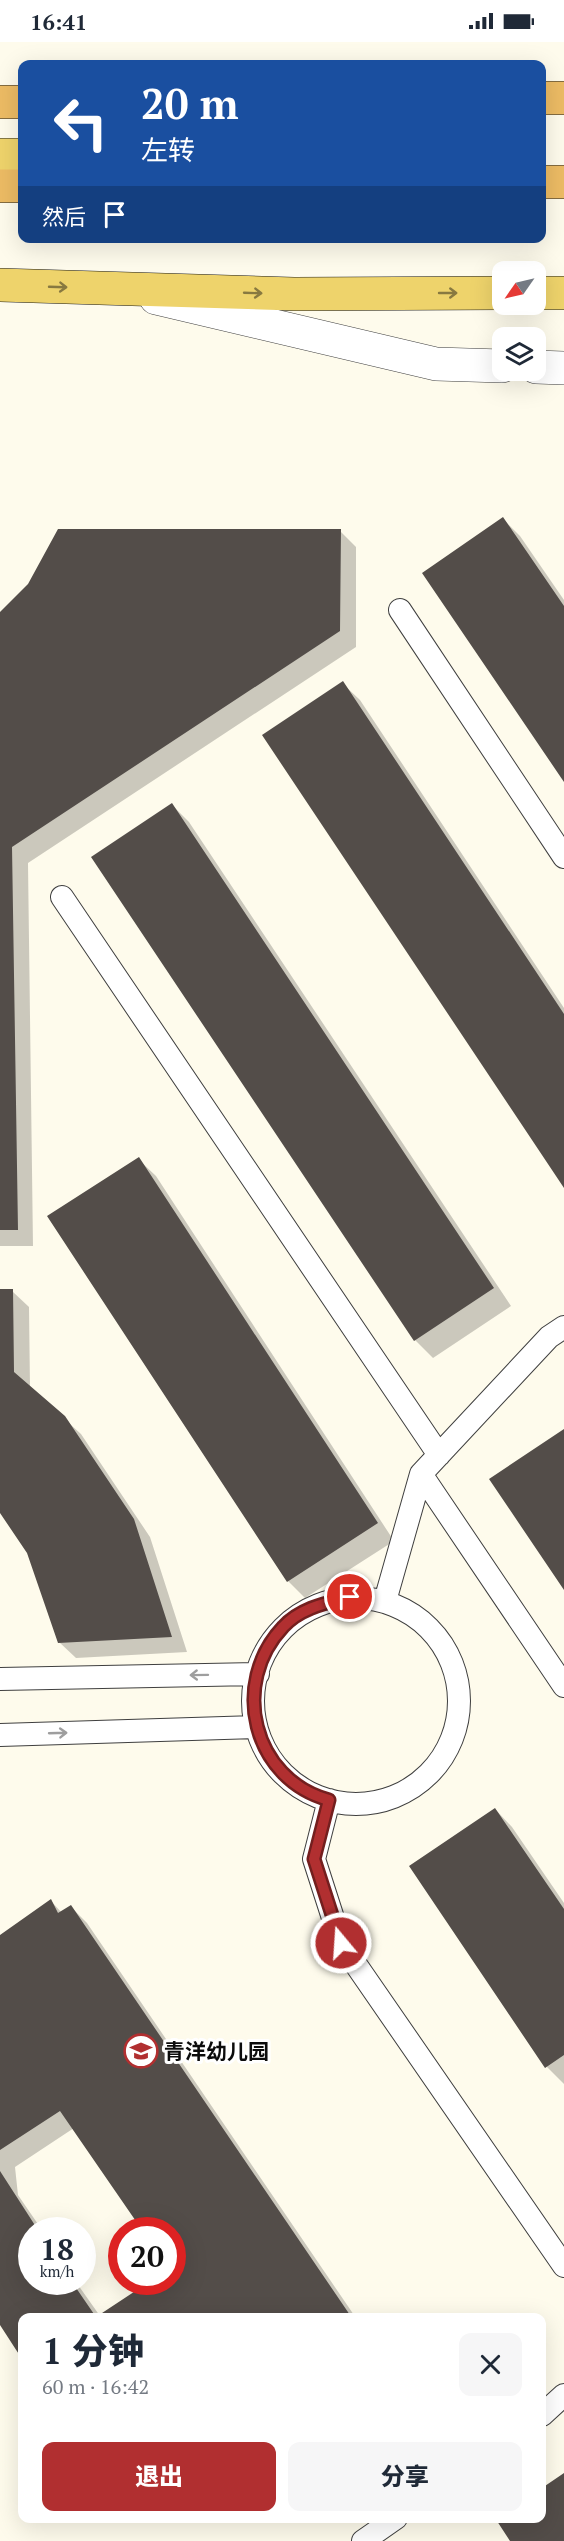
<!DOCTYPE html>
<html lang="zh">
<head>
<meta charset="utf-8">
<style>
  :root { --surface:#fff; --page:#f6f6f7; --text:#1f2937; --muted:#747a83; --accent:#b12f30 }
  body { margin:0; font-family:"PT Serif","Noto Sans SC",serif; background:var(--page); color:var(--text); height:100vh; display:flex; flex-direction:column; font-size:22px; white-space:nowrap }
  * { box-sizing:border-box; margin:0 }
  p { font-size:20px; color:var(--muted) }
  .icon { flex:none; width:33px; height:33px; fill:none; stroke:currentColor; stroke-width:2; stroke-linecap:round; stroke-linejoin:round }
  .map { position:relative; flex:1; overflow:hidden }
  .sheet { position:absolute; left:18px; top:2271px; width:528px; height:210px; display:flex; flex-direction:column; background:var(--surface); border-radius:12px; box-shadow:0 6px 24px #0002 }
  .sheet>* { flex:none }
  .guide { position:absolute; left:18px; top:18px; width:528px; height:183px; border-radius:12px; box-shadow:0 6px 24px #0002; background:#1a4fa0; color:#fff; overflow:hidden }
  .needle { width:39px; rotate:236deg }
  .controls { position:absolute; left:492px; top:219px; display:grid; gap:12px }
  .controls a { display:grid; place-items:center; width:54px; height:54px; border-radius:12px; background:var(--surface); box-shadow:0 6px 24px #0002; font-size:30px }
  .speed { position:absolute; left:18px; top:2175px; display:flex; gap:12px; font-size:30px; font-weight:700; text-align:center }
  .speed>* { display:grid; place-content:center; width:78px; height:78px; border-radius:50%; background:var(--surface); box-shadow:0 6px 24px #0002; line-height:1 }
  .speed small { font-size:15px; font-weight:400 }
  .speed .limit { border:9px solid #d22; background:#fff; color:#111 }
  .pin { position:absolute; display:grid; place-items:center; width:51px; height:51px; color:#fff; margin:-26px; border:3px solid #fff; border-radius:50%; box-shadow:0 2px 6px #0007 }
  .me { position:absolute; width:66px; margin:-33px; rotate:342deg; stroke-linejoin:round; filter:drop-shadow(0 0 4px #0008) }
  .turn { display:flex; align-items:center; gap:21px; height:126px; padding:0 24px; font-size:27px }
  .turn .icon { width:78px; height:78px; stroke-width:2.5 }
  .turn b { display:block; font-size:42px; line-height:51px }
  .then { display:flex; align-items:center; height:57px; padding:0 24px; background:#0003; gap:12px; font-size:22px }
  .round { display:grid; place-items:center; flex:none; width:63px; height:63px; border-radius:12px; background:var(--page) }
  .head { display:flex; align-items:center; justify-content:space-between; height:102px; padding:0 24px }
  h1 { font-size:36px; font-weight:800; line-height:45px }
  .button { display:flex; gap:12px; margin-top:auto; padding:12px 24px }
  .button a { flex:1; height:69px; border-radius:12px; background:var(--accent); color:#fff; font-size:24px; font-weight:800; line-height:69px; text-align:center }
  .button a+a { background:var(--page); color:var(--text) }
  .status { display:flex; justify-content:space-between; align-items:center; height:42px; padding:0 30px; background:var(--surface); direction:ltr }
  .status svg { height:16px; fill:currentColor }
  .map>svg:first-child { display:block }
  .shadow { fill:#0003; fill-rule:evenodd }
  .building { fill:#534d49 }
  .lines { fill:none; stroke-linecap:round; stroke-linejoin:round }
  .service-casing { stroke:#3f3f3f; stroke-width:24 }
  .minor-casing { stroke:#3f3f3f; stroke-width:34 }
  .primary-casing { stroke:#1d1d1d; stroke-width:34 }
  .trunk-casing { stroke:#1d1d1d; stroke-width:34 }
  .service { stroke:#fff; stroke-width:22 }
  .minor { stroke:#fff; stroke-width:33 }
  .primary { stroke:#eed36b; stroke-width:33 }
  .trunk { stroke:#ecbb64; stroke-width:33 }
  .oneway { stroke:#887940 }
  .oneway2 { stroke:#9e9e9e }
  .route-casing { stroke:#731f1f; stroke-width:15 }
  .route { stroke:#b12f30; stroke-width:10 }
  .labels { text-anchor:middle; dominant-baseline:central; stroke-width:6; stroke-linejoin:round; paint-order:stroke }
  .poi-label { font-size:21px; font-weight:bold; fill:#0c0c0c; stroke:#fff; text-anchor:start }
</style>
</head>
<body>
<div class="status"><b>16:41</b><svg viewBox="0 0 49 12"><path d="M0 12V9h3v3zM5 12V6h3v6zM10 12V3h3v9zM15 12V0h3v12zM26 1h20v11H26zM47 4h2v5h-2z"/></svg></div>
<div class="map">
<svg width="564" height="2499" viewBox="0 0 564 2499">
  <rect width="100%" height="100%" fill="#fefbec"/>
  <path class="shadow" d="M503 477 520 494 564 558V737Z
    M340 489 356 505V605L28 821 33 1204H0V572Z
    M342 641 360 658 564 966V1143Z
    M172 763 189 780 511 1264 433 1316 415 1298 93 815Z
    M138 1117 156 1134 394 1499 305 1556 288 1539Z
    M0 1248 12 1249 29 1265 30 1346 81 1392 150 1495 187 1610 76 1616 59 1600 28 1510 0 1468Z
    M495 1767 512 1785 564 1861V2042L547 2025Z
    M51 1859 62 1871 71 1865 87 1881 356 2276H22V2315L0 2280V1895ZM74 2086 144 2188H172V2240H152L100 2274 76 2240H32V2188H42L18 2153 15 2125Z"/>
  <path class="building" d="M503 475 564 564V740L422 531Z
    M58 487H341L340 589 12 805 18 1188H0V570L28 542Z
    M343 639 564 972V1146L262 693Z
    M172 761 494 1246 414 1299 91 815Z
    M139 1115 378 1481 287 1540 47 1174Z
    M0 1247H13L14 1330 65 1374 134 1477 172 1595 58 1601 27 1511 0 1471Z
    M564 1387V1548L489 1437Z
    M495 1766 564 1867V2013L545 2026 409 1824Z
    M51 1857 58 1871 71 1863 352 2276H22V2317L0 2283V2129L38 2188H32V2240H72L96 2275 149 2240H172V2188H142L60 2069 0 2108V1893Z
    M564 2431V2499H510L495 2476H542V2446Z"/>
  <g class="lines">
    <g class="service-casing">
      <path id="service" d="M400 568 564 815
        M62 855 439 1413
        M421 1432 564 1644
        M253 1659a103 103 0 1 1 206 0a103 103 0 1 1-206 0Z
        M385 1559 421 1432 549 1295 564 1285
        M0 1637 258 1632
        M0 1693 256 1685
        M329 1758 314 1817 341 1901 564 2224
        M542 2373 564 2353
        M363 2499 396 2476"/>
    </g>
    <g class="minor-casing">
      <path id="minor" d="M156 256 436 322 502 324
        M536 325 564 326"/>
    </g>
    <g class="primary-casing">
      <path id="primary" d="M0 113H22
        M0 243 294 252 502 251
        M536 251H564"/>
    </g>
    <g class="trunk-casing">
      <path id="trunk" d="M542 56H564
        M0 60H22
        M542 140H564
        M0 144H22"/>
    </g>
    <use href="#service" class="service"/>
    <use href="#minor" class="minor"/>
    <use href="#primary" class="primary"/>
    <use href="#trunk" class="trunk"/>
  </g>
  <defs><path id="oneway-shaft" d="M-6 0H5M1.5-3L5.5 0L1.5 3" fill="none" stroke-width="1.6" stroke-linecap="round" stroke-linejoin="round" transform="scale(1.5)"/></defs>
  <g class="oneway">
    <use href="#oneway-shaft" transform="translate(58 245) rotate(2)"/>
    <use href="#oneway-shaft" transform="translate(253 251) rotate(2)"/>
    <use href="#oneway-shaft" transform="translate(448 251)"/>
  </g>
  <g class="oneway2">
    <use href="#oneway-shaft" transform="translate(199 1633) rotate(179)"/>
    <use href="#oneway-shaft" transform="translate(58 1691) rotate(-2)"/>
  </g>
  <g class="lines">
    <g class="route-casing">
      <path id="route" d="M341 1901 314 1817 329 1758C252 1737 230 1641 283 1585 300 1566 326 1561 350 1555"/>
    </g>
    <use href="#route" class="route"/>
  </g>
  <defs>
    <g id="school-ring" transform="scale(1.725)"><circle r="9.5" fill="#fff" stroke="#b12f30" stroke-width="1.5"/><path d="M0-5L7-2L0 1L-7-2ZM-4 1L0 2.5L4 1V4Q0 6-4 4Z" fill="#b12f30"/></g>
  </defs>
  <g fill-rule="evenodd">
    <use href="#school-ring" x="141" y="2009"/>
  </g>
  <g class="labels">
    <g class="poi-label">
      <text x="164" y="2009">青洋幼儿园</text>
    </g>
  </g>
</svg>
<div class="controls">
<a><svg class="needle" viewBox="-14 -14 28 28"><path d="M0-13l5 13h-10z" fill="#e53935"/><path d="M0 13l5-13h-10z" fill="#747a83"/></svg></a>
<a><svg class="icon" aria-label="layers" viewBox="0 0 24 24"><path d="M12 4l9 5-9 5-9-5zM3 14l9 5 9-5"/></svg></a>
</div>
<div class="speed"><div>18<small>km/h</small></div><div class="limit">20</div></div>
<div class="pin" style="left:350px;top:1555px;background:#d93025"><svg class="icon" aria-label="arrive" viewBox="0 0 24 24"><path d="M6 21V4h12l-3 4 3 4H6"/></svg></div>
<svg class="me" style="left:341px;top:1901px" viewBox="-20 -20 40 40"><circle r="17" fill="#b12f30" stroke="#fff" stroke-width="3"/><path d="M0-11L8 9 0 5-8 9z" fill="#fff"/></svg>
<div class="guide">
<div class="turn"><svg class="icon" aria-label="left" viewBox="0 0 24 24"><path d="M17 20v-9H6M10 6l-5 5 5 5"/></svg><div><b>20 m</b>左转</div></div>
<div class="then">然后<svg class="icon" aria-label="arrive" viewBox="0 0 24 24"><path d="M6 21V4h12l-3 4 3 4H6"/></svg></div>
</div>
<section class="sheet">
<div class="head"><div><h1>1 分钟</h1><p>60 m · 16:42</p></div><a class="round"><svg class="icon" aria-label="close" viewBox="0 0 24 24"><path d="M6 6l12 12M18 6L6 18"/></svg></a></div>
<div class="button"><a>退出</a><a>分享</a></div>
</section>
</div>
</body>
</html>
